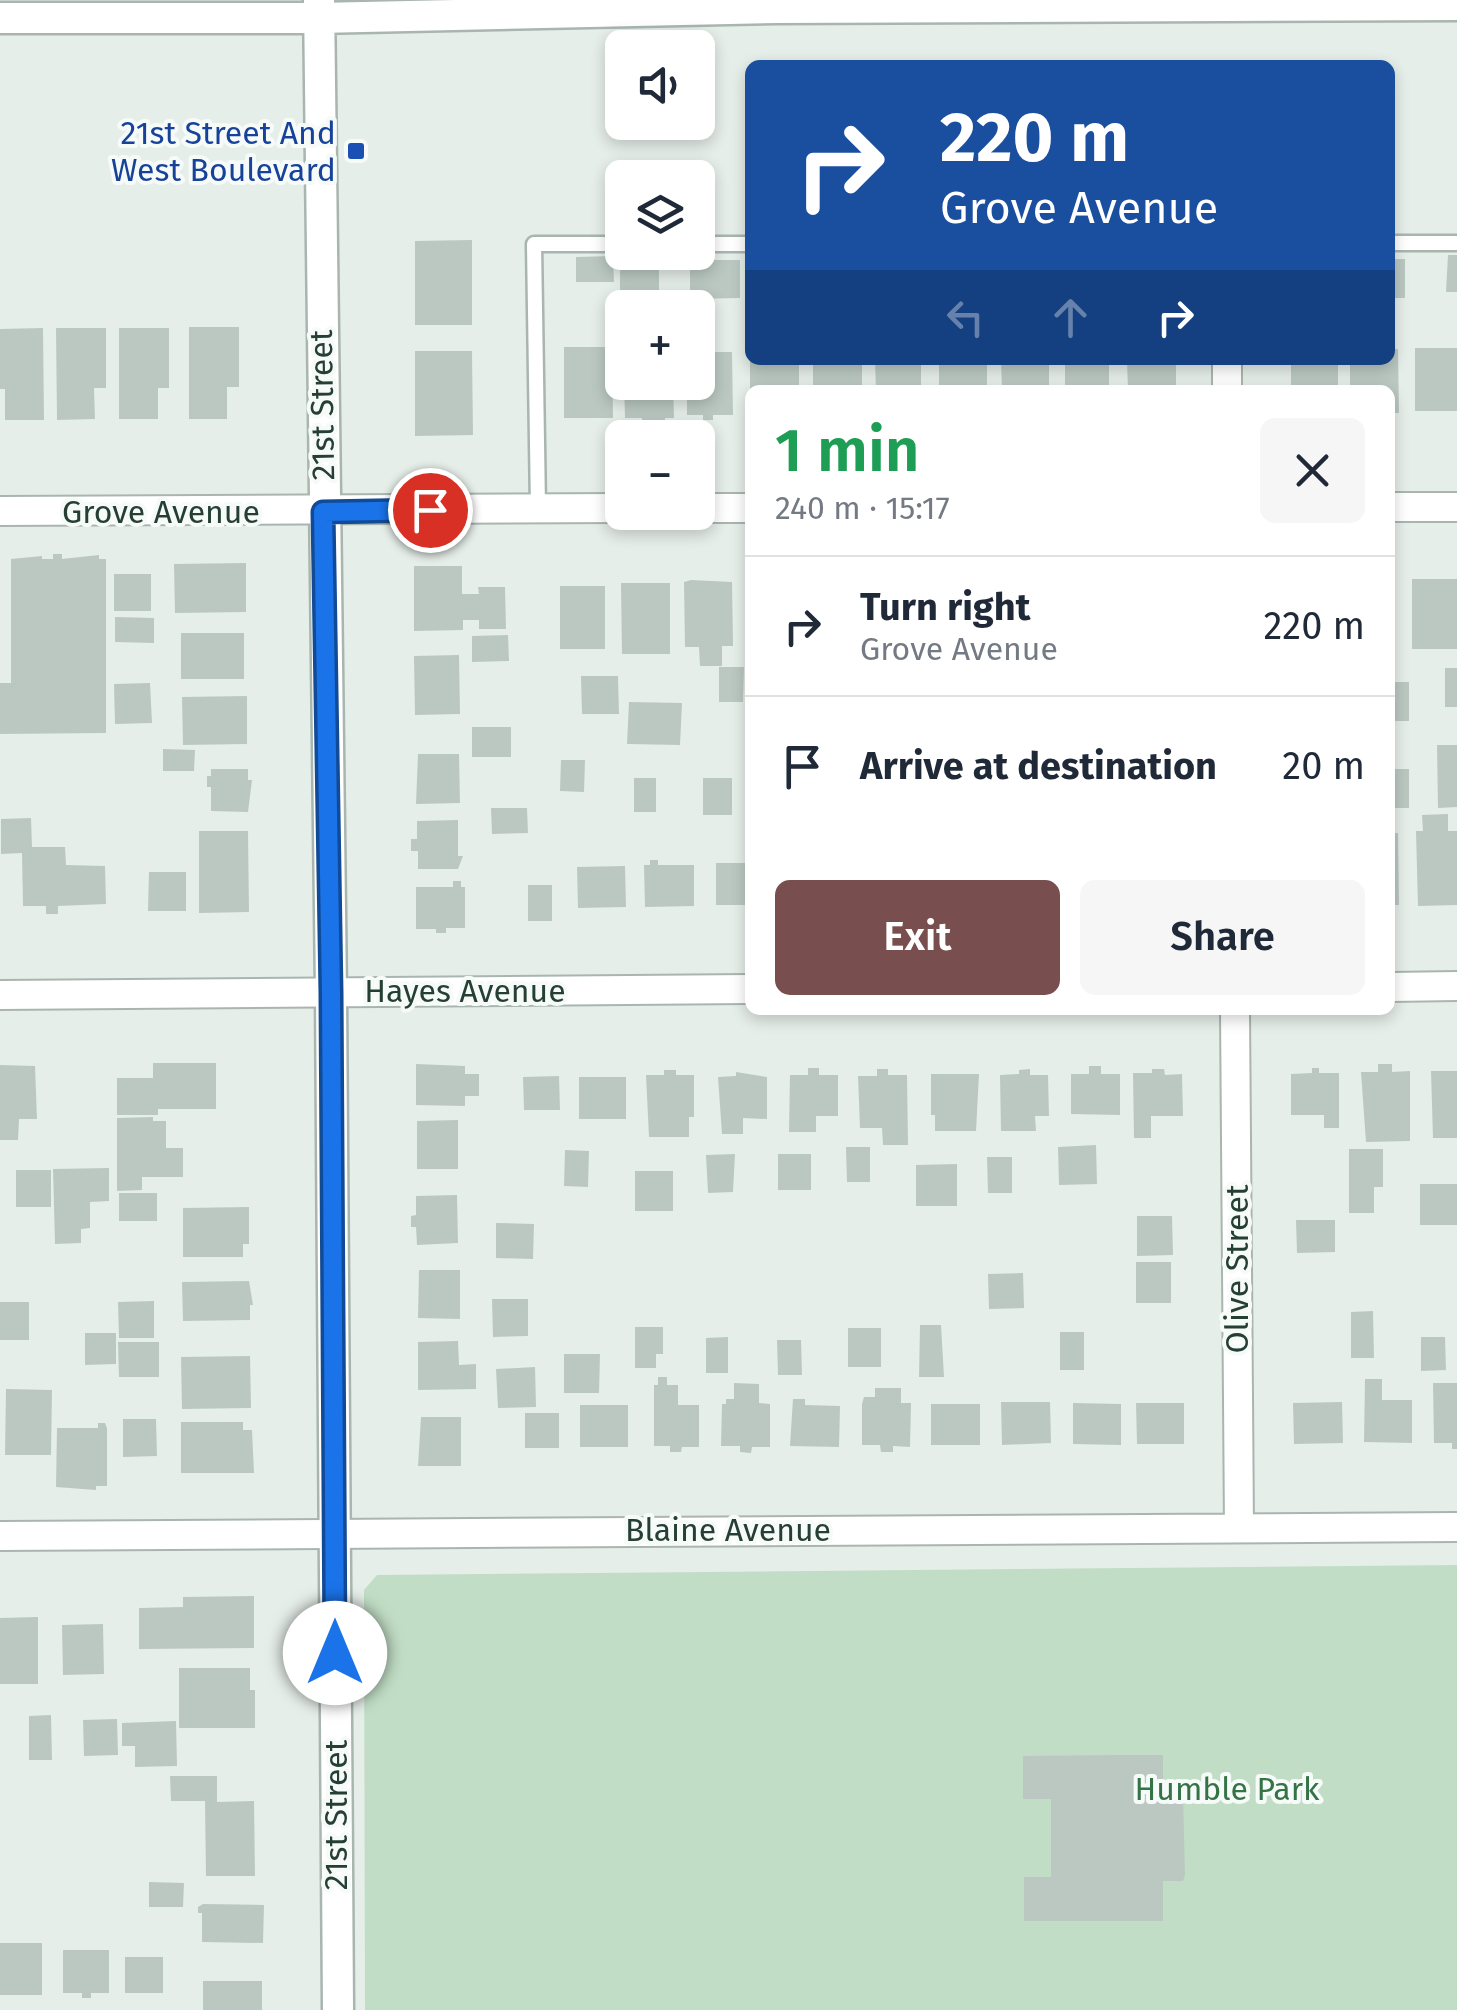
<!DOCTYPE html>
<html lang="en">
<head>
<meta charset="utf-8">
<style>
  :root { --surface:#fff; --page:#f6f6f7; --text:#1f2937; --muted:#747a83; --line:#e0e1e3; --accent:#794e4e }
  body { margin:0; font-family:"Fira Sans",sans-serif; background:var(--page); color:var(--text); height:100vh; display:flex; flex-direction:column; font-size:38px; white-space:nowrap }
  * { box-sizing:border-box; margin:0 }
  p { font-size:32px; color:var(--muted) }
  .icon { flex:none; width:55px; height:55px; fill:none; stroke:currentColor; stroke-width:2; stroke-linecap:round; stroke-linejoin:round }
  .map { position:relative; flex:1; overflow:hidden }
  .drawer { position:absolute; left:745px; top:385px; width:650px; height:630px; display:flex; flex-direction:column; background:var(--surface); border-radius:15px; box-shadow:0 5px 15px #0003 }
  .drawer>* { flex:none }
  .banner { position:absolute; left:745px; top:60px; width:650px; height:305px; border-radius:15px; box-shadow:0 5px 15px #0003; background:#1a4fa0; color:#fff; overflow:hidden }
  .buttons { position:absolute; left:605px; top:30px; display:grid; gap:20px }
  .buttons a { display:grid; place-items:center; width:110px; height:110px; border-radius:15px; background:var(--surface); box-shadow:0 5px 15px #0003; font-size:50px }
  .pin { position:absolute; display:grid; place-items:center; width:85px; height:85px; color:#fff; margin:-42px; border:5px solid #fff; border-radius:50%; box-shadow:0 2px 10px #0007 }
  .me { position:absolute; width:110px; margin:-55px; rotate:0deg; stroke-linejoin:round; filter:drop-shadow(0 0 8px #0008) }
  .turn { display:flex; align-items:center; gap:35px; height:210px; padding:0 30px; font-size:45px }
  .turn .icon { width:130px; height:130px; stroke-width:2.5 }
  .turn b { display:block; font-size:70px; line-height:85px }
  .lanes { display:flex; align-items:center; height:95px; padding:0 30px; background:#0003; justify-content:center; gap:50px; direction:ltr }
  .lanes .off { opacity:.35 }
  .round { display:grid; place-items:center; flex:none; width:105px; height:105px; border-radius:15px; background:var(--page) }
  .headline { display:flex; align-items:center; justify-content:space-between; height:170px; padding:0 30px }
  h1 { font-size:60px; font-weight:600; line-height:75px; color:#1e9e55 }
  .action { display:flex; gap:20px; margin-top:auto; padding:20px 30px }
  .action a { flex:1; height:115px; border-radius:15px; background:var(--accent); color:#fff; font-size:40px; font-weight:600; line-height:115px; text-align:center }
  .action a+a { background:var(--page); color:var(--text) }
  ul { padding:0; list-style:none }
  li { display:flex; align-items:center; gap:30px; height:140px; padding:0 30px; border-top:2px solid var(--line) }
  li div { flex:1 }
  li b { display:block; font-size:38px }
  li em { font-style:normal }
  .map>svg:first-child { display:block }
  .green { fill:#c1ddc5 }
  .building { fill:#bbc8c2 }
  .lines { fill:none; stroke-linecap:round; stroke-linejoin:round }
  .service-casing { stroke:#a9b6af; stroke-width:19 }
  .minor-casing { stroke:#a9b6af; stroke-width:32 }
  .tertiary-casing { stroke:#a9b6af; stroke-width:35 }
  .service { stroke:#fff; stroke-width:14 }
  .minor { stroke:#fff; stroke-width:28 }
  .tertiary { stroke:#fff; stroke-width:30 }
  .route-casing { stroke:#114b97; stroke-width:25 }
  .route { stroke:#1a73e8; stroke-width:18 }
  .transit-dot { fill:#1a4fb4; stroke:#f6faf8; stroke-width:4 }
  .labels { text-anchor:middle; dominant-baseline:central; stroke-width:8; stroke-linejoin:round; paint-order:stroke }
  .transit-label { font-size:32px; fill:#164399; stroke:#f6faf8; text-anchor:end }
  .street-label { font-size:32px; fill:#263f35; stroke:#f6faf8 }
  .park-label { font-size:32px; fill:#337345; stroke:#f6faf8 }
</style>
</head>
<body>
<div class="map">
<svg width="1457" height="2010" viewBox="0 0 1457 2010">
  <rect width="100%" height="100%" fill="#e6eee9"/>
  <path class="green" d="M1457 1565V2010H365L364 1590 377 1575Z"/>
  <path class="building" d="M472 240V325H415V241Z
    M1448 255H1457V292H1446Z
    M613 256 614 282H576V257Z
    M1390 259H1405V298H1390Z
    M620 260H659V299H620Z
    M690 260H740V298L690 299Z
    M189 327H239V387H227V419H189Z
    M43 328 44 420H5V389H0V329Z
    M56 328H106V388H94L95 419 57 420Z
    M119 328H169V388H158V419H119Z
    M564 347H612L613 418H564Z
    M1415 348H1457V411H1415Z
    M1390 349H1398L1399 413H1390V390H1350V360H1390Z
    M415 351H472L473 435 415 436Z
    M698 352H732L733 415H713V420H703V415H687V382H698Z
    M750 360H799V390H750Z
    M813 360H862V390H813Z
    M875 360H921V390H876Z
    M939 360H987V390H939Z
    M1001 360H1049V390H1002Z
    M1065 360H1109V390H1065Z
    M1127 360H1176V390H1128Z
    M1291 360H1338V390H1291Z
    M624 382H673L674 418H665V424H642V418H625Z
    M53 554H62V559L99 555V559H106V733L0 734V683H11V559L42 556V559H53Z
    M246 563V612L175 613 174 564Z
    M414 566H462V594H479L478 587H505L506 629H479V620H463V630L414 631Z
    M114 574H151V611H114Z
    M1412 579H1457V649H1412Z
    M691 580 732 582 733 646H722V666H700L699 647H685L684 582Z
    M621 583H670V654H622Z
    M560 586H605V649H560Z
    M115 617 154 618V643L115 642Z
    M181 633H244V679H181Z
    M508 635 509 661 472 662V636Z
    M459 655 460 714 415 715 414 656Z
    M719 667H744L743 702H719Z
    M1445 668H1457V707H1445Z
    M581 676H618L619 714H582Z
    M1390 682H1409V721H1390Z
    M150 683 152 723 115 724 114 684Z
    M247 696V744L183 745 182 697Z
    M629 702 682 703 680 745 627 744Z
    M472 727H511V757H472Z
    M1437 745H1457V807L1438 808Z
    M163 749 195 750 194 771H163Z
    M418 754H459L460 803 416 804Z
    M561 760H585L584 792 560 791Z
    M211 769H248V780H252L248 812 211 811V787H207V776H211Z
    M1390 769H1409V808H1390Z
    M634 778H656V812H634Z
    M703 778H732V815H703Z
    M491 808H527L528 833 492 834Z
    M1448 814V831H1457V905L1418 906 1416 831H1423L1422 815Z
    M31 818 32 847H65L66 865 105 866 106 904 58 906V914H46V906H23L22 853 1 854V819Z
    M458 820V856H463L458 869H418V851H411V839H417V821Z
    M199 831H248L249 912 199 913Z
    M1390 833H1398L1399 905H1390Z
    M650 860H658V865H694V906L645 907 644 865H650Z
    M716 863H750V905H716Z
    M625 866 626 907 578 908 577 867Z
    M149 872H186V911H148Z
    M453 881H461V887H465V928H446V933H436V929H416V887H453Z
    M528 885H552V921H528Z
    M153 1063H216V1109H158V1115H117V1078H153Z
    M416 1064 465 1066V1074H479V1096H465V1106L416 1105Z
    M1378 1064H1392V1072L1410 1071V1141L1366 1142 1361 1072H1378Z
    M0 1065 35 1066 37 1119H19L18 1140H0Z
    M1089 1066H1101V1074H1120V1115L1071 1114V1074H1089Z
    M808 1068H819V1075H838V1116H816V1132H789L790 1075H808Z
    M1312 1068H1319V1073H1339V1128H1324V1115H1291V1074L1312 1073Z
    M877 1069H888V1075H907L908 1145H883L882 1128H860L858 1076H877Z
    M1030 1069V1075H1048L1049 1116H1035L1036 1131H1001L1000 1075 1019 1074V1070Z
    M1152 1069H1164L1165 1075 1182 1074 1183 1116H1151V1138H1134L1133 1073H1152Z
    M664 1070H676V1075H694V1117H689V1137H649L646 1075H664Z
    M1431 1071H1457V1138H1433Z
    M736 1072 767 1077V1119L743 1118V1134H722L718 1077 736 1076Z
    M931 1074H979L976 1131H935V1115H931Z
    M559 1076 560 1110H524L523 1077Z
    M579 1077H626V1119H579Z
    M153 1117V1121H166V1148H183V1177H142V1190L117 1191V1118Z
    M458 1120V1169H417V1121Z
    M1096 1145 1097 1184 1059 1185 1058 1147Z
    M846 1147H870V1182H847Z
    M1349 1149H1383V1187H1374V1213H1349Z
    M565 1150 589 1151 588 1187 564 1186Z
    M735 1154 733 1192 708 1193 706 1155Z
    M778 1154H811V1190H778Z
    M987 1157H1012V1193H988Z
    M957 1164V1206H916V1165Z
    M109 1168V1201L90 1202V1228L81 1229V1243L55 1244 53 1169Z
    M16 1170H51V1207H16Z
    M635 1171H673V1211H635Z
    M1420 1184H1457V1225H1420Z
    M119 1193H157V1221H119Z
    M457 1195 458 1243 417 1245 416 1227H411V1216L416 1215V1196Z
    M249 1207V1244H243V1257H183V1208Z
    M1137 1216H1172L1173 1255 1137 1256Z
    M1296 1220H1335V1252L1297 1253Z
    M496 1223 534 1224 533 1259 496 1258Z
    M1136 1262H1171V1303H1136Z
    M419 1270H460V1319L418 1318Z
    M1023 1273 1024 1308 989 1309 988 1274Z
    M249 1281 253 1305H250V1320L183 1321 182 1282Z
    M492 1299H528V1336L493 1337Z
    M154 1301V1338H119L118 1302Z
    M0 1302H29V1340H0Z
    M1373 1311 1374 1358H1351V1312Z
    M920 1325H941L944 1377H919Z
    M635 1327H663V1354H656V1368H635Z
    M848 1328H881V1367H848Z
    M1060 1332H1084V1370H1060Z
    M85 1333H116V1364L85 1365Z
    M728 1337V1373H706V1338Z
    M1421 1337H1445L1446 1370 1421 1371Z
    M777 1340H801L802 1375H778Z
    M458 1341 459 1365 476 1364V1389L418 1390V1342Z
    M118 1342H159V1377H119Z
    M564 1354H600L599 1393H564Z
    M250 1356 251 1408 182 1409 181 1357Z
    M535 1367 536 1407 498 1408 496 1369Z
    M658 1377H667V1385H678V1405H699V1447H682L681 1452H670V1446H654V1385H658Z
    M1365 1379H1382V1400H1412V1443L1364 1442Z
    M734 1383 759 1384V1403L770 1404V1447H752L751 1453 740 1452V1446H721L722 1404H726V1399H734Z
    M1433 1383H1457V1449H1452V1443H1434Z
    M875 1388H901V1403H911L910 1447 893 1446V1452H881L880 1445H862V1404L864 1397H875Z
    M6 1389 52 1390 51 1455H5Z
    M793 1399H805V1405L840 1406 839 1447 790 1446Z
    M1001 1402H1050L1051 1443 1002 1445Z
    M1342 1402 1343 1443 1294 1444 1293 1403Z
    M1073 1403 1121 1404V1445L1073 1444Z
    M1136 1403H1184V1444H1137Z
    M931 1404H980V1445H931Z
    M580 1405H628V1447H580Z
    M525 1413H559V1448H525Z
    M421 1417H461V1466H418Z
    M123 1419H156L157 1456 123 1457Z
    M181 1422H243V1430H252L254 1473H181Z
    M98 1423H105L107 1428V1486H96V1490L56 1487 57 1428H98Z
    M254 1596V1648L139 1649V1608L183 1607V1597Z
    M38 1617V1684H0V1618Z
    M103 1624 104 1674 63 1675 62 1625Z
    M179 1668H250V1690H255V1728H179Z
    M51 1715 52 1760H29V1716Z
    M117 1719 118 1755 84 1756 83 1720Z
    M176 1721 177 1766 135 1767V1746H122V1723Z
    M1114 1755H1163V1794H1183L1185 1875 1183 1881H1163V1921H1024V1877H1051V1799H1023V1756Z
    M170 1776H217V1802L254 1801 255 1876H206L205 1801H171Z
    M149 1882 184 1883 183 1907H149Z
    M203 1904 264 1905 263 1943 202 1942V1913H198V1907Z
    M0 1943H42V1995H0Z
    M63 1950H109V1993H91V1998H82V1993H63Z
    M125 1957H163V1993H125Z
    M203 1981H262V2010H203Z"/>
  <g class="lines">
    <g class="service-casing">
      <path id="service" d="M1390 243H1457
        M698 244H750
        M538 508 534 244H622"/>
    </g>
    <g class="minor-casing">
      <path id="minor" d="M1227 390V360
        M1390 507H1457
        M698 508H750
        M0 511 622 508
        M1390 987 1457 986
        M0 995 750 989
        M1235 1010 1239 1528
        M0 1536 1457 1527"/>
    </g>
    <g class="tertiary-casing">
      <path id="tertiary" d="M319 0 331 993 338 2010
        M0 18H318L776 8 1457 5"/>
    </g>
    <use href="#service" class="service"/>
    <use href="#minor" class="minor"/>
    <use href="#tertiary" class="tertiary"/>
  </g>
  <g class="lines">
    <g class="route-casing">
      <path id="route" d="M335 1653 331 993 323 512 430 510"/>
    </g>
    <use href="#route" class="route"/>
  </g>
  <rect class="transit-dot" x="346" y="141" width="20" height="20" rx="5"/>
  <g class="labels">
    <g class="transit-label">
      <text x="336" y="133">21st Street And<tspan x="336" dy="37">West Boulevard</tspan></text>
    </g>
    <g class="street-label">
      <text transform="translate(322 405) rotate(-91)">21st Street</text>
      <text x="161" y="512">Grove Avenue</text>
      <text x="465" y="991">Hayes Avenue</text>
      <text transform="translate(1237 1269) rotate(-90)">Olive Street</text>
      <text x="728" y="1530">Blaine Avenue</text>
      <text transform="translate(336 1815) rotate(-90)">21st Street</text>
    </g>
    <g class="park-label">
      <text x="1227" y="1789">Humble Park</text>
    </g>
  </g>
</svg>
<div class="buttons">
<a><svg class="icon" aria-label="sound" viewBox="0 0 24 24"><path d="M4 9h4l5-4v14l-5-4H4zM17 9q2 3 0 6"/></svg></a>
<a><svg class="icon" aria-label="layers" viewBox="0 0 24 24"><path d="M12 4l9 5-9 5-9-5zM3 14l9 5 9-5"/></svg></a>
<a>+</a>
<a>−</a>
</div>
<div class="pin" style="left:430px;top:510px;background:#d93025"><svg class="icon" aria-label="arrive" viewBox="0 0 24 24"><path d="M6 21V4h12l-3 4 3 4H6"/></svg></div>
<svg class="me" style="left:335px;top:1653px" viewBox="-20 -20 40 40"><circle r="19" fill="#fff"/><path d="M0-13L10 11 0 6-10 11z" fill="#1a73e8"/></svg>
<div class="banner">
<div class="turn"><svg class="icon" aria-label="right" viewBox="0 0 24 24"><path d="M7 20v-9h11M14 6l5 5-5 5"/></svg><div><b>220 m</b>Grove Avenue</div></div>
<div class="lanes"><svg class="icon off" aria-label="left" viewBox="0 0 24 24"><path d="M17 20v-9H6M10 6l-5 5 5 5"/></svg><svg class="icon off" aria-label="ahead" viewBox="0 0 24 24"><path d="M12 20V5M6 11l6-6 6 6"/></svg><svg class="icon" aria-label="right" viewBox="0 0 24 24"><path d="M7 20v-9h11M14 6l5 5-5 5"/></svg></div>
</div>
<section class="drawer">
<div class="headline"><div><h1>1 min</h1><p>240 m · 15:17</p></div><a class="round"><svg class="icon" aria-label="close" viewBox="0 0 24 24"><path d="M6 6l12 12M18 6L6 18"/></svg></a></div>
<ul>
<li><svg class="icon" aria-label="right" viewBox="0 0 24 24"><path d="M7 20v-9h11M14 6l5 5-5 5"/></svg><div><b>Turn right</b><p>Grove Avenue</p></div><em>220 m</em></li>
<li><svg class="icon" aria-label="arrive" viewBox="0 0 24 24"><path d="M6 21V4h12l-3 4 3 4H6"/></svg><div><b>Arrive at destination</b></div><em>20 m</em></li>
</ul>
<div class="action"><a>Exit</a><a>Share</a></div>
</section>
</div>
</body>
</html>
